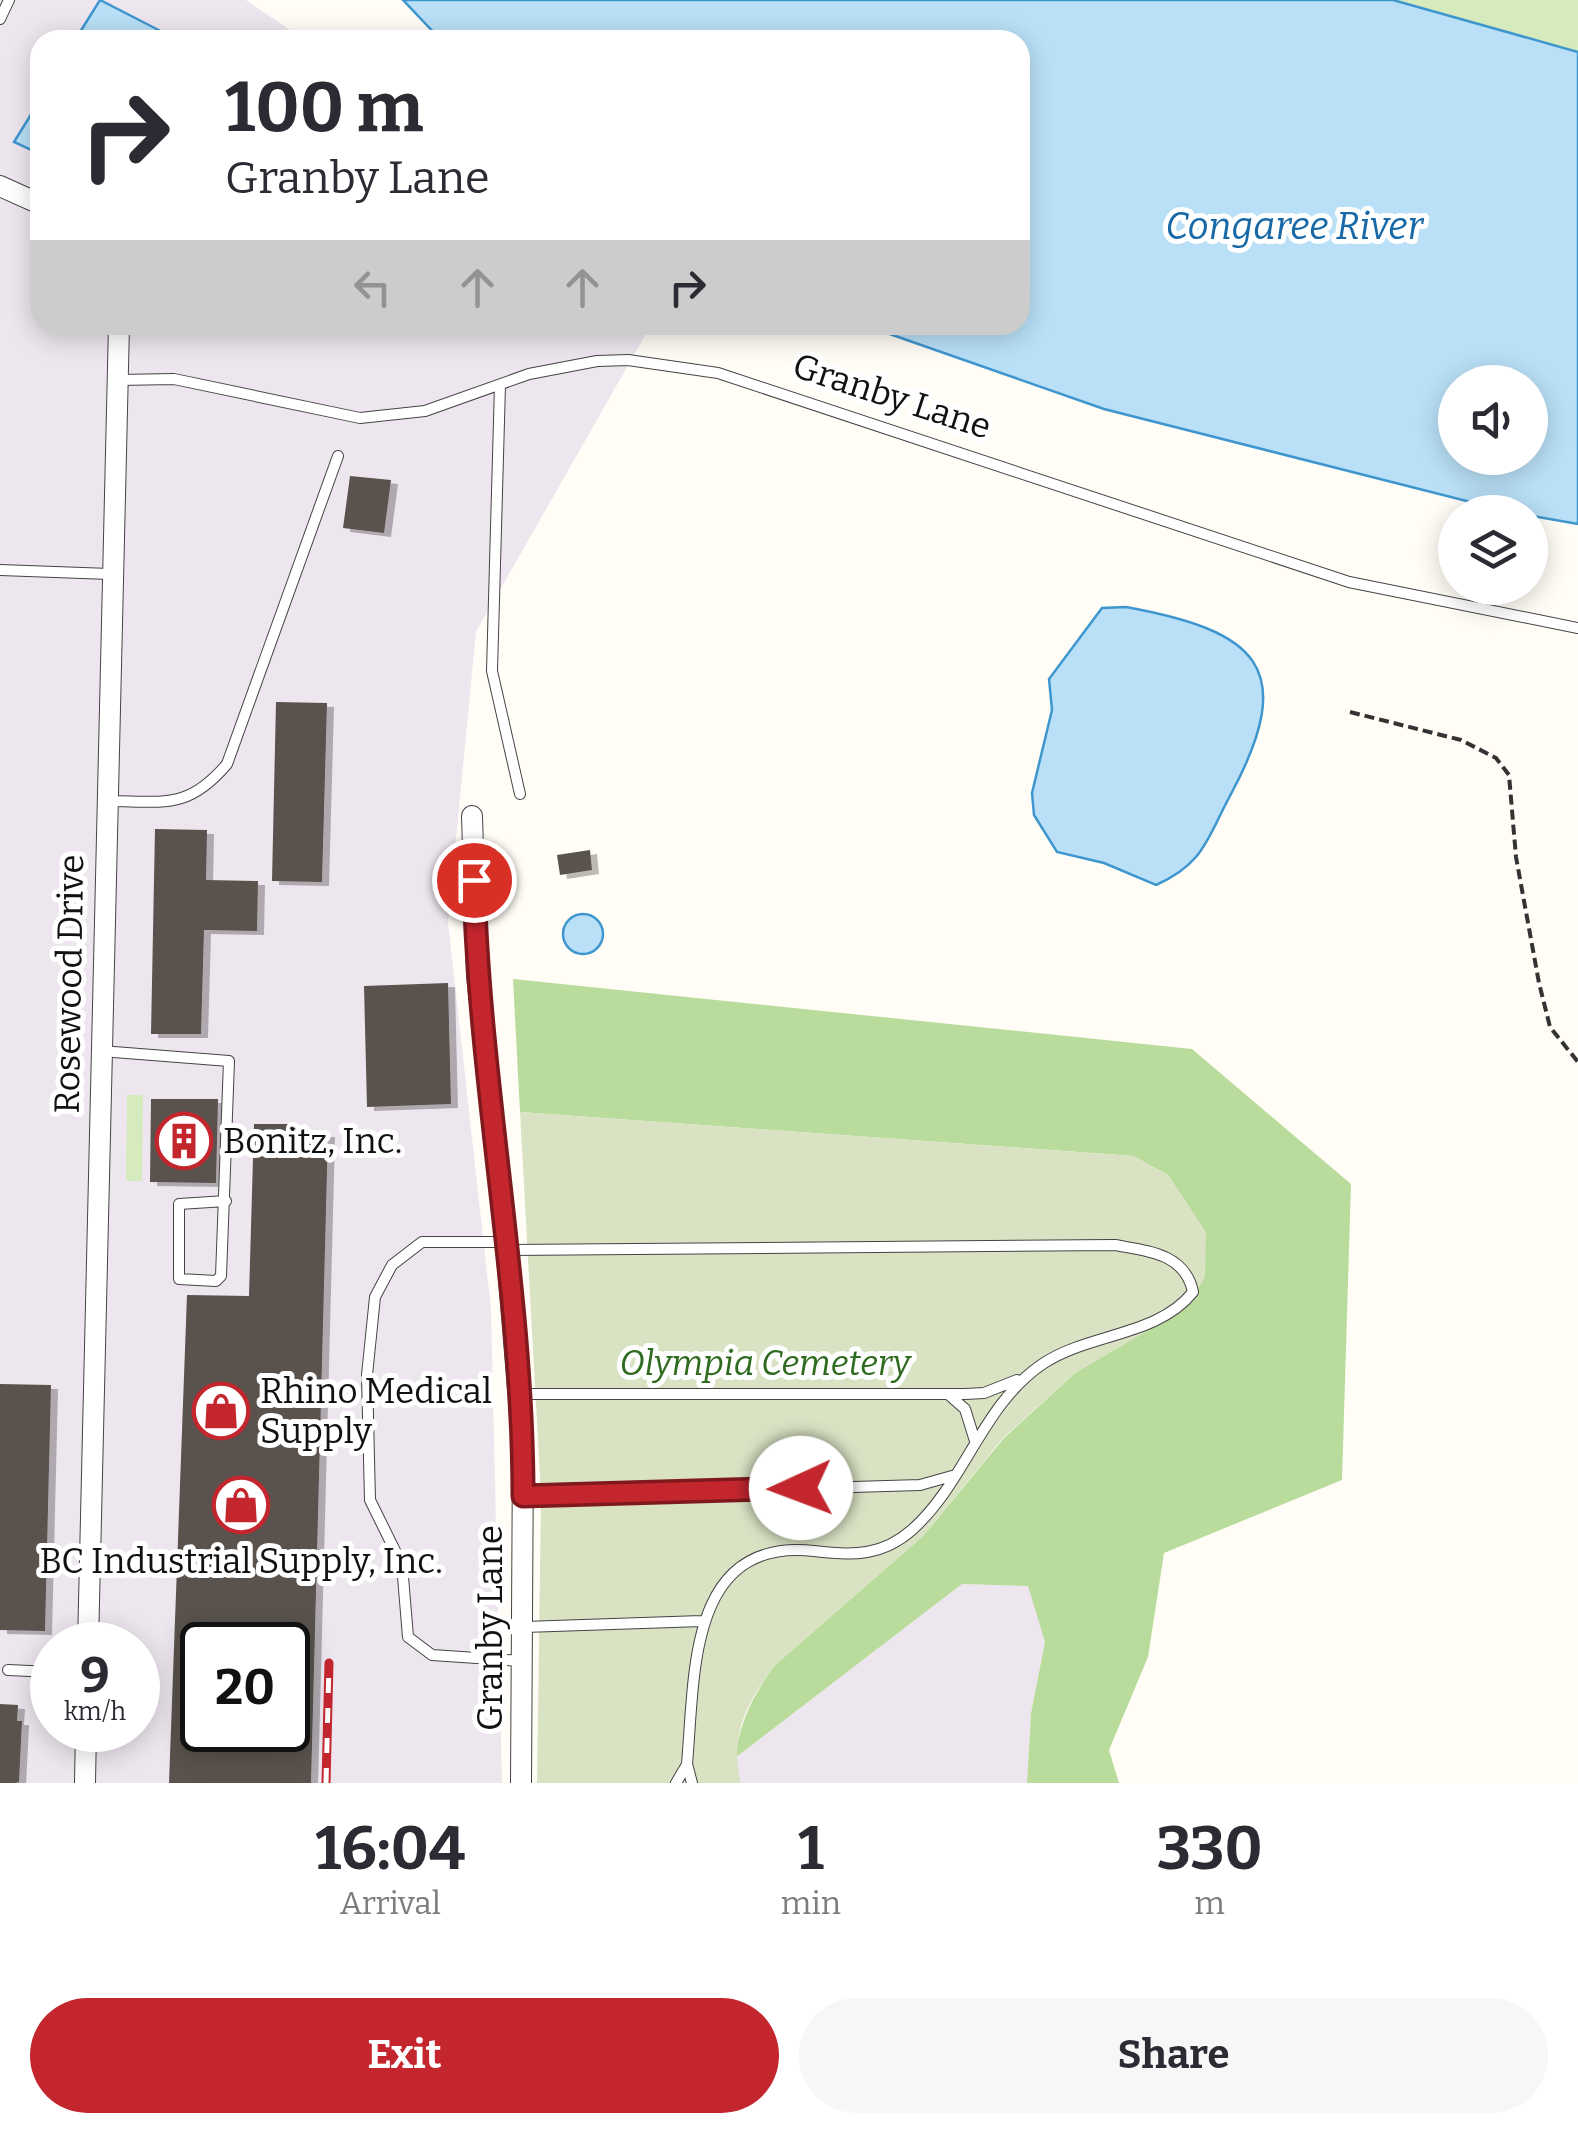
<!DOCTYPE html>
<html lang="en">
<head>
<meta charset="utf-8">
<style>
  :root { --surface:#fff; --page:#f7f7f7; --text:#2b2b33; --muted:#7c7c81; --accent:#c4262e }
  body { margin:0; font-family:Bitter,serif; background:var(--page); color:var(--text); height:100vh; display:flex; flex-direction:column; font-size:38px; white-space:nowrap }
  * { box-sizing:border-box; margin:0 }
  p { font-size:32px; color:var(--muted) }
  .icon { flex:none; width:55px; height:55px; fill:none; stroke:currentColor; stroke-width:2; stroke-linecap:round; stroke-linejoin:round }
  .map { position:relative; height:1783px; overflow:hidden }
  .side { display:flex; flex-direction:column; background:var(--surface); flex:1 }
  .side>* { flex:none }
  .hud { position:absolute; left:30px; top:30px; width:1000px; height:305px; border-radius:30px; box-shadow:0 5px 25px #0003; background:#fff; color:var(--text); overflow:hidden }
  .tools { position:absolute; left:1438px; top:365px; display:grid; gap:20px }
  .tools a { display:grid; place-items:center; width:110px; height:110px; border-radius:50%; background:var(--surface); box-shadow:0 5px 25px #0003; font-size:50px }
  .speed { position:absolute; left:30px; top:1622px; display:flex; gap:20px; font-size:50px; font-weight:700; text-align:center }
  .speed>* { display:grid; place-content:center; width:130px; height:130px; border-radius:50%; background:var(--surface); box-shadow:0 5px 25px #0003; line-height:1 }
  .speed small { font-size:25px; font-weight:400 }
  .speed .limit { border:5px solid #111; border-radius:15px; background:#fff; color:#111 }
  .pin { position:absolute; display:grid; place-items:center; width:85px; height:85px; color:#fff; margin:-42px; border:5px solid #fff; border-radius:50%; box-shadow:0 2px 10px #0007 }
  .me { position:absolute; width:110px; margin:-55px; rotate:268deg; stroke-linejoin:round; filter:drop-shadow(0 0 8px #0008) }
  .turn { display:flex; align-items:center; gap:35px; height:210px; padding:0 30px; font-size:45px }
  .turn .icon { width:130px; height:130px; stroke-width:2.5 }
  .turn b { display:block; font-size:70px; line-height:85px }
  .lanes { display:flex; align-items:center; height:95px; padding:0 30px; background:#0003; justify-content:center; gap:50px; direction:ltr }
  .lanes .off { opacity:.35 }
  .eta { display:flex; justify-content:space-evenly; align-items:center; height:170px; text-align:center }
  .eta b { font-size:60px; font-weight:700; line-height:70px }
  .cta { display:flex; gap:20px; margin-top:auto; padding:20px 30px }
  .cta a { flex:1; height:115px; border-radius:60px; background:var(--accent); color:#fff; font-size:40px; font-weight:700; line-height:115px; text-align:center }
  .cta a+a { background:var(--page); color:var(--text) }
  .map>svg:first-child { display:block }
  .industrial { fill:#eee6ef; fill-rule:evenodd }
  .green { fill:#d5ebbd }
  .forest { fill:#b9dc9c }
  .cemetery { fill:#d9e3c4 }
  .water { fill:#b9e0f7; stroke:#3f96cf; stroke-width:2.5; fill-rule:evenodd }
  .building { fill:#5a524d; fill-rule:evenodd; filter:url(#shadow) }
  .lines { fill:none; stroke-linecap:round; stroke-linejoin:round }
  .service-casing { stroke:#444; stroke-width:12 }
  .minor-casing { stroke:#444; stroke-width:22 }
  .path { stroke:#333; stroke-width:4; stroke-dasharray:10 5; stroke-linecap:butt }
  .service { stroke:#fff; stroke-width:10 }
  .minor { stroke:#fff; stroke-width:20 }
  .rail-casing { stroke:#c4262e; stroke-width:9 }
  .rail { stroke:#fff; stroke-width:5; stroke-dasharray:15; stroke-linecap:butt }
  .route-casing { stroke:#7f191e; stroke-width:25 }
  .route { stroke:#c4262e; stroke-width:18 }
  .labels { text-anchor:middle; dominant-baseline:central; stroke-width:10; stroke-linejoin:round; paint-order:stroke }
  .street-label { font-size:35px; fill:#111; stroke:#fff }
  .poi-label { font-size:35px; fill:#111; stroke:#fff; text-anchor:start }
  .park-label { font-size:35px; font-style:italic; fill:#2f6b1f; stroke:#fff }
  .water-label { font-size:38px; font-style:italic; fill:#1768a6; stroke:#fff }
</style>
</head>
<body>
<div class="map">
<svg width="1578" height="1783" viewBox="0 0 1578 1783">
  <defs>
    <filter id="shadow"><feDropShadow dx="7" dy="4" stdDeviation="0" flood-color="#0004"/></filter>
  </defs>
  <rect width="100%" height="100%" fill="#fffdf5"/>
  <path class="industrial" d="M0 0H246L305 40H40V325H651L476 632 448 922 491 1309 502 1783H0ZM52 1645H138V1730H52ZM202 1645H288V1730H202Z
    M962 1584 1029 1586 1045 1642 1031 1713 1027 1783H741L735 1758Z"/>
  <path class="green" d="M1397 0H1578V52Z
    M127 1095H143L142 1181H126Z"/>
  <path class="forest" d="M513 979 1192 1049 1351 1184 1342 1480 1164 1553 1148 1657 1109 1750 1119 1783H1027L1031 1713 1045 1642 1028 1586 962 1584 735 1758C740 1721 753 1695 775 1665L923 1536 1004 1438 1075 1373 1166 1319 1206 1233 1168 1175 1133 1156 520 1112Z"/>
  <path class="cemetery" d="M520 1112 1133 1156 1168 1175 1206 1233 1205 1277 1194 1296 1166 1320 1075 1373 1003 1438 923 1536 775 1665C747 1702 729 1736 741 1783H537L541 1496Z"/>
  <path class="water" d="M100 0 178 40H75Z
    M403 0H1393L1578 52V524L1510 512 1104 409 864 325H1020V40H441ZM1530 382V458H1455V382Z
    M40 100V154L14 142Z
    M1126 607C1257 631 1299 667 1231 794 1207 838 1205 863 1156 885L1104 863 1057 852 1034 815 1032 793 1052 710 1049 679 1102 608Z
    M563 934a20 20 0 1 1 40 0a20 20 0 1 1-40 0Z"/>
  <path class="building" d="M350 476 391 480 384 533 343 528Z
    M276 702 327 703 322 882 272 881Z
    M155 829 207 830 206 880 258 881 257 931 204 930 201 1034H151Z
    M590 850 592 870 560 875 557 855Z
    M448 983 451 1104 367 1107 364 986Z
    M151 1099H218L216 1183 150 1182Z
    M254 1124H292V1133H328L311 1783H169L187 1295 249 1296ZM202 1645H288V1730H202Z
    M0 1384 51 1385 45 1631 0 1630Z
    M0 1704 18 1705 17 1721H22L19 1782 15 1783H0Z"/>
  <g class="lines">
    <g class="service-casing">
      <path id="service" d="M0 19 9 0
        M117 380 174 379 360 418 425 411 529 374 597 361 628 360 718 373 1349 582 1578 628
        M500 385 492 671 520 794
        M0 570 110 574
        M106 801C163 801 187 811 227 764L338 456
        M101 1051 229 1061 221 1276 216 1281 179 1279V1204L226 1201
        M505 1242H422L392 1265 375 1297 367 1375 370 1500 402 1565 408 1637 432 1655 521 1661
        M507 1250 1115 1245C1147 1251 1185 1253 1193 1292 1158 1336 1090 1333 1044 1363 983 1403 966 1481 913 1529 883 1556 853 1556 814 1551 687 1537 695 1676 687 1764L692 1783
        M518 1394H965L984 1393 1017 1380
        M948 1394 965 1409 975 1441
        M523 1497 920 1485 952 1476
        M524 1627 702 1621
        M8 1670 52 1672
        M676 1783 686 1766"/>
    </g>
    <g class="minor-casing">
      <path id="minor" d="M0 186 40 204
        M472 816 477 976 504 1219 523 1450 521 1783
        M88 1645 119 325
        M85 1783 86 1730"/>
    </g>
    <path class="path" d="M1350 712 1461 740 1496 758 1509 775 1516 857 1539 983 1550 1027 1578 1062"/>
    <use href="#service" class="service"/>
    <use href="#minor" class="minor"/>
    <g class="rail-casing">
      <path id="rail" d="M326 1783 329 1663"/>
    </g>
    <use href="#rail" class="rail"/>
  </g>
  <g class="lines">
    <g class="route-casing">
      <path id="route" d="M474 880C479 1086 523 1290 523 1496L801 1488"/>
    </g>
    <use href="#route" class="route"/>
  </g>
  <defs>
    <g id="building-ring" transform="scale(2.875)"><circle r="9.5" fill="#fff" stroke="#c4262e" stroke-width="1.5"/><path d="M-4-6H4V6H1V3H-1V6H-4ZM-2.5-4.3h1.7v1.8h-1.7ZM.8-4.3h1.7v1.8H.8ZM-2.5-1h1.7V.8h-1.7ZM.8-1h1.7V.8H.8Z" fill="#c4262e"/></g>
    <g id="shop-ring" transform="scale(2.875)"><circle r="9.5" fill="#fff" stroke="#c4262e" stroke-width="1.5"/><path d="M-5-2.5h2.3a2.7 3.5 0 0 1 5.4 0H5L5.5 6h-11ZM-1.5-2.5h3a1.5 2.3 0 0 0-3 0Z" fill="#c4262e"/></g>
  </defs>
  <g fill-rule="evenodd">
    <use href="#building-ring" x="184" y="1141"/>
    <use href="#shop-ring" x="221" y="1411"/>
    <use href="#shop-ring" x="241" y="1505"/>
  </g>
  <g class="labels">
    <g class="street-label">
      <text transform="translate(892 396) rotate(18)">Granby Lane</text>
      <text transform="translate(69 984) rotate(-89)">Rosewood Drive</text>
      <text transform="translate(490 1628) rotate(-90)">Granby Lane</text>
    </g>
    <g class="poi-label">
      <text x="223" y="1141">Bonitz, Inc.</text>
      <text x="260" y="1391">Rhino Medical<tspan x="260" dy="40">Supply</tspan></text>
      <text x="241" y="1561" text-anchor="middle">BC Industrial Supply, Inc.</text>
    </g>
    <g class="park-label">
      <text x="765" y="1363">Olympia Cemetery</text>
    </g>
    <g class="water-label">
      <text x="1294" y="226">Congaree River</text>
    </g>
  </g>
</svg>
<div class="tools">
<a><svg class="icon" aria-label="sound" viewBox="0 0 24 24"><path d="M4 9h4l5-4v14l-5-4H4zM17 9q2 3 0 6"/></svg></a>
<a><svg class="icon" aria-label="layers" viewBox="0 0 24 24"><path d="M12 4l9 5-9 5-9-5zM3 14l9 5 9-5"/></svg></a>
</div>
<div class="speed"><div>9<small>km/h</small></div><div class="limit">20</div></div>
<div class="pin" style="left:474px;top:880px;background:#d93025"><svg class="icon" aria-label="arrive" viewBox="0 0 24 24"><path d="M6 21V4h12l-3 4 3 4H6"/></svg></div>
<svg class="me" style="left:801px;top:1488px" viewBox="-20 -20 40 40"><circle r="19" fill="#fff"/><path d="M0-13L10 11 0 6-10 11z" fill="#c4262e"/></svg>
<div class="hud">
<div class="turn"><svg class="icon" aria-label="right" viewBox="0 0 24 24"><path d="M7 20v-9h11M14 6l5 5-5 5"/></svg><div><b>100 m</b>Granby Lane</div></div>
<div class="lanes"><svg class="icon off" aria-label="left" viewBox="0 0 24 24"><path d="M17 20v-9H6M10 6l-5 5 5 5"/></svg><svg class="icon off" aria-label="ahead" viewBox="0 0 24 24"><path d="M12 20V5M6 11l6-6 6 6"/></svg><svg class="icon off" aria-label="ahead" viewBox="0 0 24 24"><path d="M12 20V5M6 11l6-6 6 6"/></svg><svg class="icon" aria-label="right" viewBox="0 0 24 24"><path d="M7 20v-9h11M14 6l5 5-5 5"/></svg></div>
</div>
</div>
<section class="side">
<div class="eta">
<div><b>16:04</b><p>Arrival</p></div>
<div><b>1</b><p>min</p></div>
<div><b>330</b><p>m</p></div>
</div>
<div class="cta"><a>Exit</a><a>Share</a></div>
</section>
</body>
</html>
